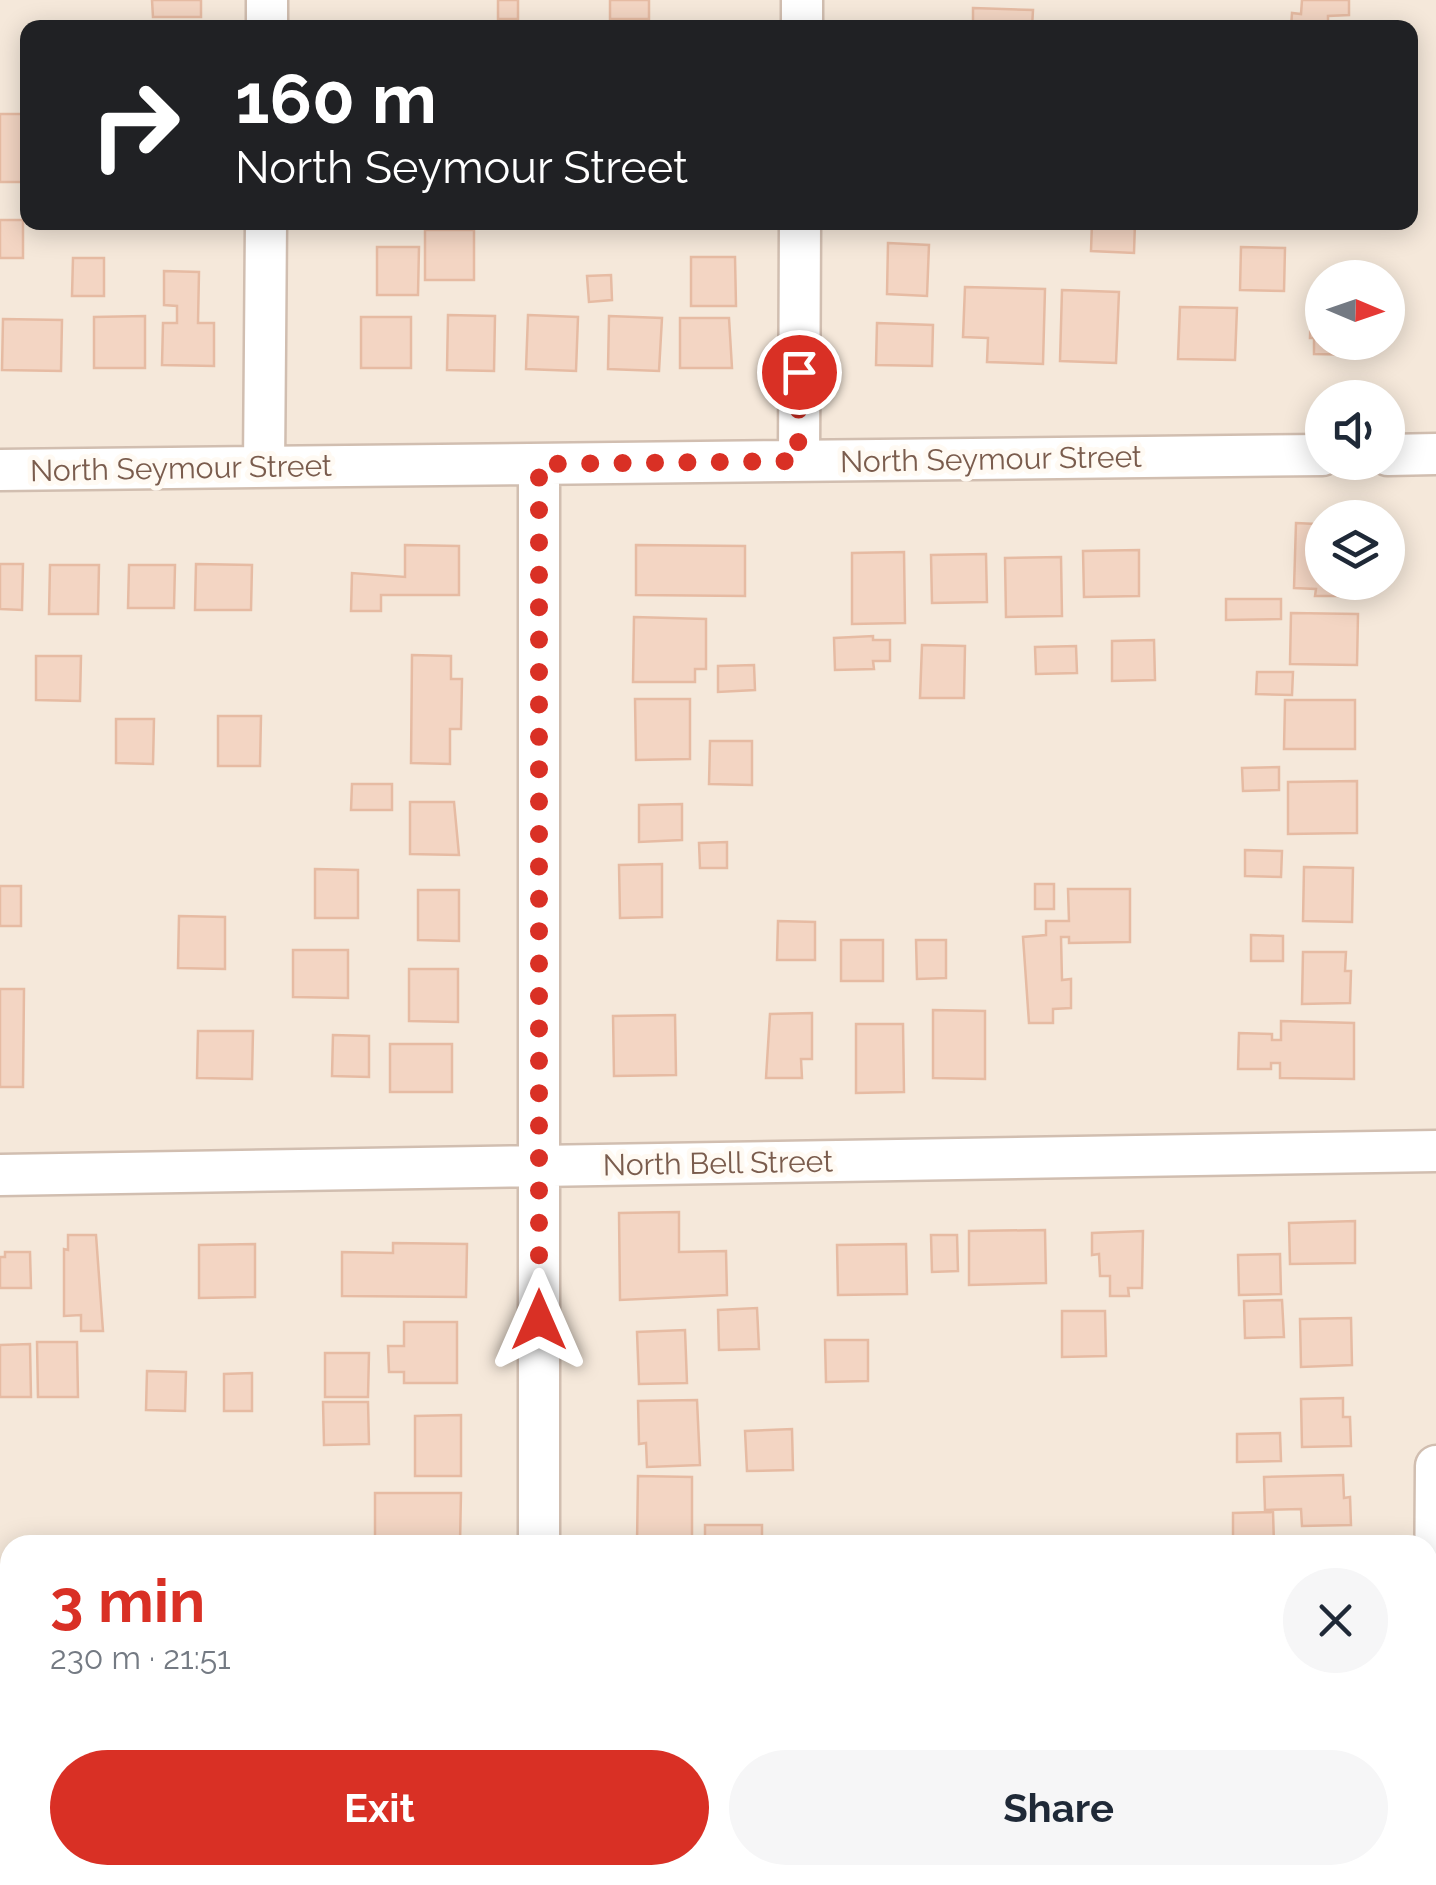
<!DOCTYPE html>
<html lang="en">
<head>
<meta charset="utf-8">
<style>
  :root { --surface:#fff; --page:#f6f6f7; --text:#1f2937; --muted:#747a83; --accent:#d93025 }
  body { margin:0; font-family:Raleway,sans-serif; background:var(--page); color:var(--text); height:100vh; display:flex; flex-direction:column; font-size:38px; white-space:nowrap }
  * { box-sizing:border-box; margin:0 }
  p { font-size:32px; color:var(--muted) }
  .icon { flex:none; width:55px; height:55px; fill:none; stroke:currentColor; stroke-width:2; stroke-linecap:round; stroke-linejoin:round }
  .map { position:relative; flex:1; overflow:hidden }
  .drawer { position:absolute; left:0px; top:1535px; width:1438px; height:350px; display:flex; flex-direction:column; background:var(--surface); border-radius:30px 30px 0 0; box-shadow:0 5px 25px #0003 }
  .drawer>* { flex:none }
  .banner { position:absolute; left:20px; top:20px; width:1398px; height:210px; border-radius:20px; box-shadow:0 5px 25px #0003; background:#202124; color:#fff; overflow:hidden }
  .needle { width:65px; rotate:92deg }
  .fabs { position:absolute; left:1305px; top:260px; display:grid; gap:20px }
  .fabs a { display:grid; place-items:center; width:100px; height:100px; border-radius:50%; background:var(--surface); box-shadow:0 5px 25px #0003; font-size:50px }
  .pin { position:absolute; display:grid; place-items:center; width:85px; height:85px; color:#fff; margin:-42px; border:5px solid #fff; border-radius:50%; box-shadow:0 2px 10px #0007 }
  .me { position:absolute; width:110px; margin:-55px; rotate:0deg; stroke-linejoin:round; filter:drop-shadow(0 0 8px #0008) }
  .turn { display:flex; align-items:center; gap:35px; height:210px; padding:0 50px; font-size:45px }
  .turn .icon { width:130px; height:130px; stroke-width:2.5 }
  .turn b { display:block; font-size:70px; line-height:85px }
  .round { display:grid; place-items:center; flex:none; width:105px; height:105px; border-radius:52px; background:var(--page) }
  .headline { display:flex; align-items:center; justify-content:space-between; height:170px; padding:0 50px }
  h1 { font-size:60px; font-weight:700; line-height:75px; color:var(--accent) }
  .button { display:flex; gap:20px; margin-top:auto; padding:20px 50px }
  .button a { flex:1; height:115px; border-radius:60px; background:var(--accent); color:#fff; font-size:40px; font-weight:700; line-height:115px; text-align:center }
  .button a+a { background:var(--page); color:var(--text) }
  .map>svg:first-child { display:block }
  .residential { fill:#f5e8da; fill-rule:evenodd }
  .building { fill:#f3d5c3; stroke:#e6bba3; stroke-width:2.5 }
  .lines { fill:none; stroke-linecap:round; stroke-linejoin:round }
  .service-casing { stroke:#d1beb0; stroke-width:25 }
  .minor-casing { stroke:#d1beb0; stroke-width:45 }
  .service { stroke:#fff; stroke-width:20 }
  .minor { stroke:#fff; stroke-width:40 }
  .route { stroke:#d93025; stroke-width:18; stroke-dasharray:0 32.4 }
  .labels { text-anchor:middle; dominant-baseline:central; stroke-width:10; stroke-linejoin:round; paint-order:stroke }
  .street-label { font-size:30px; fill:#7a5c4d; stroke:#fffaf3 }
</style>
</head>
<body>
<div class="map">
<svg width="1436" height="1885" viewBox="0 0 1436 1885">
  <rect width="100%" height="100%" fill="#fdf6ec"/>
  <path class="residential" d="M0 0H1436V1885H0ZM28 28H1410V222H28ZM1322 278H1388V342H1322ZM1322 398H1388V462H1322ZM1322 518H1388V582H1322ZM10 1545H1428V1875H10Z"/>
  <path class="building" d="M152 0H201V17H153Z
    M498 0H518V19H498Z
    M610 0H649V19H610Z
    M1302 0H1349V15L1328 16V28H1291L1292 13 1301 14Z
    M973 8 1033 10 1032 28H973Z
    M0 114H28V182H0Z
    M0 220H23V258H0Z
    M1092 222H1135L1134 253 1091 251Z
    M425 230H474V280H425Z
    M888 243 929 245 927 296 887 294Z
    M377 247H419L418 295H377Z
    M1241 247 1285 248 1284 291 1240 290Z
    M691 257H735L736 306H691Z
    M73 258H104V296H72Z
    M164 271 199 272 198 323H214V366L162 365 163 323H177V306L164 305Z
    M611 275 612 300 589 302 587 276Z
    M965 287 1045 289 1043 364 987 362 988 338 963 337Z
    M1062 290 1119 292 1116 363 1060 361Z
    M1311 302H1322V342H1365L1364 355 1314 354V338H1310Z
    M1180 307 1237 308 1235 360 1178 359Z
    M448 315 495 316 494 371 447 370Z
    M528 315 578 317 576 371 526 369Z
    M145 316V368H94V317Z
    M609 316 662 318 659 371 608 369Z
    M361 317H411V368H361Z
    M680 318H729L732 368H680Z
    M3 319 62 320 61 371 2 370Z
    M877 323 933 325 932 366 876 365Z
    M1296 523 1316 524V534H1322V582H1358L1357 590 1340 589V596H1315L1316 589 1294 588Z
    M405 545 459 546V595H381V611H351L352 573 405 577Z
    M636 545 745 546V596L636 595Z
    M1139 550V596L1084 597 1083 551Z
    M904 552 905 623 852 624V553Z
    M986 554 987 602 932 603 931 555Z
    M1061 557 1062 616 1006 617 1005 558Z
    M0 564H23L22 610 0 609Z
    M196 564 252 565 251 610H195Z
    M50 565H99L98 614H49Z
    M129 565H175L174 608H128Z
    M1226 599H1281V619L1226 620Z
    M1291 613 1358 614 1357 665 1290 664Z
    M634 617 706 619V669H695V682H633Z
    M873 636V640H890V661H873L874 669 835 670 834 638Z
    M1154 640 1155 680 1112 681V641Z
    M922 645 965 646 964 698H920Z
    M1076 646 1077 673 1036 674 1035 647Z
    M412 655 451 656V679H462L461 729H450V764L411 763Z
    M36 656H81L80 701 36 700Z
    M754 665 755 690 718 692V666Z
    M1257 672H1293L1292 695 1256 694Z
    M635 699H690V759L636 760Z
    M1285 700H1355V749H1284Z
    M218 716H261L260 766H218Z
    M116 719H154L153 764 116 763Z
    M710 741H752V785L709 784Z
    M1279 767V790L1243 791 1242 768Z
    M1357 781V833L1288 834V782Z
    M352 784H392V810H351Z
    M410 802H454L459 855 410 854Z
    M682 804V840L639 842V805Z
    M727 842V868H700L699 843Z
    M1245 850 1282 851 1281 877 1245 876Z
    M662 864V917L620 918 619 865Z
    M1304 867 1353 868 1352 922 1303 921Z
    M315 869 358 870V918H315Z
    M1035 884H1054V909H1035Z
    M0 886H21V926H0Z
    M1068 889H1130V942L1069 943V937H1061L1062 980 1071 979V1008L1053 1009V1023H1029L1023 937 1046 935V921H1069Z
    M418 890H459V941L418 940Z
    M179 916 225 917V969L178 968Z
    M778 921 815 922V960H777Z
    M1251 935 1283 936V961H1251Z
    M841 940H883V981H841Z
    M916 940H946V978L917 979Z
    M293 950H348V998L293 997Z
    M1303 952H1346L1345 971H1351L1350 1003 1302 1004Z
    M409 969H458V1022L409 1021Z
    M0 989H24L23 1087H0Z
    M933 1010 985 1011V1079L933 1078Z
    M812 1013V1059H801L802 1078H766L770 1014Z
    M675 1015 676 1075 614 1076 613 1016Z
    M1281 1021 1354 1023V1079L1280 1078V1063H1271V1069H1238L1239 1033 1272 1034V1040H1281Z
    M856 1024H903L904 1092 856 1093Z
    M198 1031H253L252 1079 197 1078Z
    M333 1035 369 1036V1077L332 1076Z
    M390 1044H452V1092H390Z
    M679 1212V1252L726 1251 727 1295 620 1300 619 1213Z
    M1355 1221V1263L1290 1264 1289 1223Z
    M1045 1230 1046 1283 969 1285V1231Z
    M1143 1231 1142 1288H1128L1129 1296H1110V1276H1100L1099 1254 1092 1255V1233Z
    M68 1235H96L103 1331H81V1315L64 1316V1249L68 1250Z
    M931 1235H957L958 1271 932 1272Z
    M393 1243 467 1244 466 1297 342 1296V1252L393 1253Z
    M255 1244V1297L199 1298V1245Z
    M906 1244 907 1294 838 1295 837 1245Z
    M5 1252H30L31 1288H0V1257H5Z
    M1280 1254 1281 1294 1239 1295 1238 1255Z
    M1282 1300 1284 1337 1245 1338 1244 1301Z
    M757 1308 759 1349 719 1350 718 1310Z
    M1062 1311H1105L1106 1356 1062 1357Z
    M1351 1318 1352 1365 1301 1367 1300 1319Z
    M404 1322H457V1383H404V1372H389L388 1346H404Z
    M685 1330 687 1383 639 1384 637 1332Z
    M825 1340H868V1381L826 1382Z
    M37 1342H77L78 1397H38Z
    M30 1344 31 1397H0V1345Z
    M325 1353H369L368 1397H325Z
    M147 1371 186 1372 185 1411 146 1410Z
    M252 1373V1411H224V1374Z
    M1343 1398V1417H1350L1351 1446 1302 1447 1301 1399Z
    M697 1400 700 1465 647 1467 646 1443 639 1444 638 1401Z
    M323 1402H368L369 1444 324 1445Z
    M461 1415V1476H415V1416Z
    M792 1429 793 1470 747 1471 745 1431Z
    M1280 1433 1281 1461 1237 1462V1434Z
    M1343 1475 1344 1498 1350 1497 1351 1525 1302 1526 1301 1509 1265 1510 1264 1477Z
    M638 1476 692 1477V1543H637Z
    M375 1493H461L460 1543H375Z
    M1273 1512 1274 1544 1233 1545V1513Z
    M705 1525H762V1545H705Z"/>
  <g class="lines">
    <g class="service-casing">
      <path id="service" d="M818 1885V1875"/>
    </g>
    <g class="minor-casing">
      <path id="minor" d="M267 28V0
        M802 28V0
        M1388 455 1436 454
        M799 461 800 222
        M264 467 266 222
        M0 470 1322 455
        M0 1175 1436 1151
        M539 1545V464
        M0 1875H14
        M538 1885V1875
        M1433 1885 1436 1466"/>
    </g>
    <use href="#service" class="service"/>
    <use href="#minor" class="minor"/>
  </g>
  <g class="lines">
    <path class="route" d="M539 1320V464L798 461 799 372"/>
  </g>
  <g class="labels">
    <g class="street-label">
      <text transform="translate(991 459) rotate(-1)">North Seymour Street</text>
      <text transform="translate(181 468) rotate(-1)">North Seymour Street</text>
      <text transform="translate(718 1163) rotate(-1)">North Bell Street</text>
    </g>
  </g>
</svg>
<div class="fabs">
<a><svg class="needle" viewBox="-14 -14 28 28"><path d="M0-13l5 13h-10z" fill="#e53935"/><path d="M0 13l5-13h-10z" fill="#747a83"/></svg></a>
<a><svg class="icon" aria-label="sound" viewBox="0 0 24 24"><path d="M4 9h4l5-4v14l-5-4H4zM17 9q2 3 0 6"/></svg></a>
<a><svg class="icon" aria-label="layers" viewBox="0 0 24 24"><path d="M12 4l9 5-9 5-9-5zM3 14l9 5 9-5"/></svg></a>
</div>
<div class="pin" style="left:799px;top:372px;background:#d93025"><svg class="icon" aria-label="arrive" viewBox="0 0 24 24"><path d="M6 21V4h12l-3 4 3 4H6"/></svg></div>
<svg class="me" style="left:539px;top:1320px" viewBox="-20 -20 40 40"><path d="M0-17L14 15 0 8-14 15z" fill="#d93025" stroke="#fff" stroke-width="4"/></svg>
<div class="banner">
<div class="turn"><svg class="icon" aria-label="right" viewBox="0 0 24 24"><path d="M7 20v-9h11M14 6l5 5-5 5"/></svg><div><b>160 m</b>North Seymour Street</div></div>
</div>
<section class="drawer">
<div class="headline"><div><h1>3 min</h1><p>230 m · 21:51</p></div><a class="round"><svg class="icon" aria-label="close" viewBox="0 0 24 24"><path d="M6 6l12 12M18 6L6 18"/></svg></a></div>
<div class="button"><a>Exit</a><a>Share</a></div>
</section>
</div>
</body>
</html>
